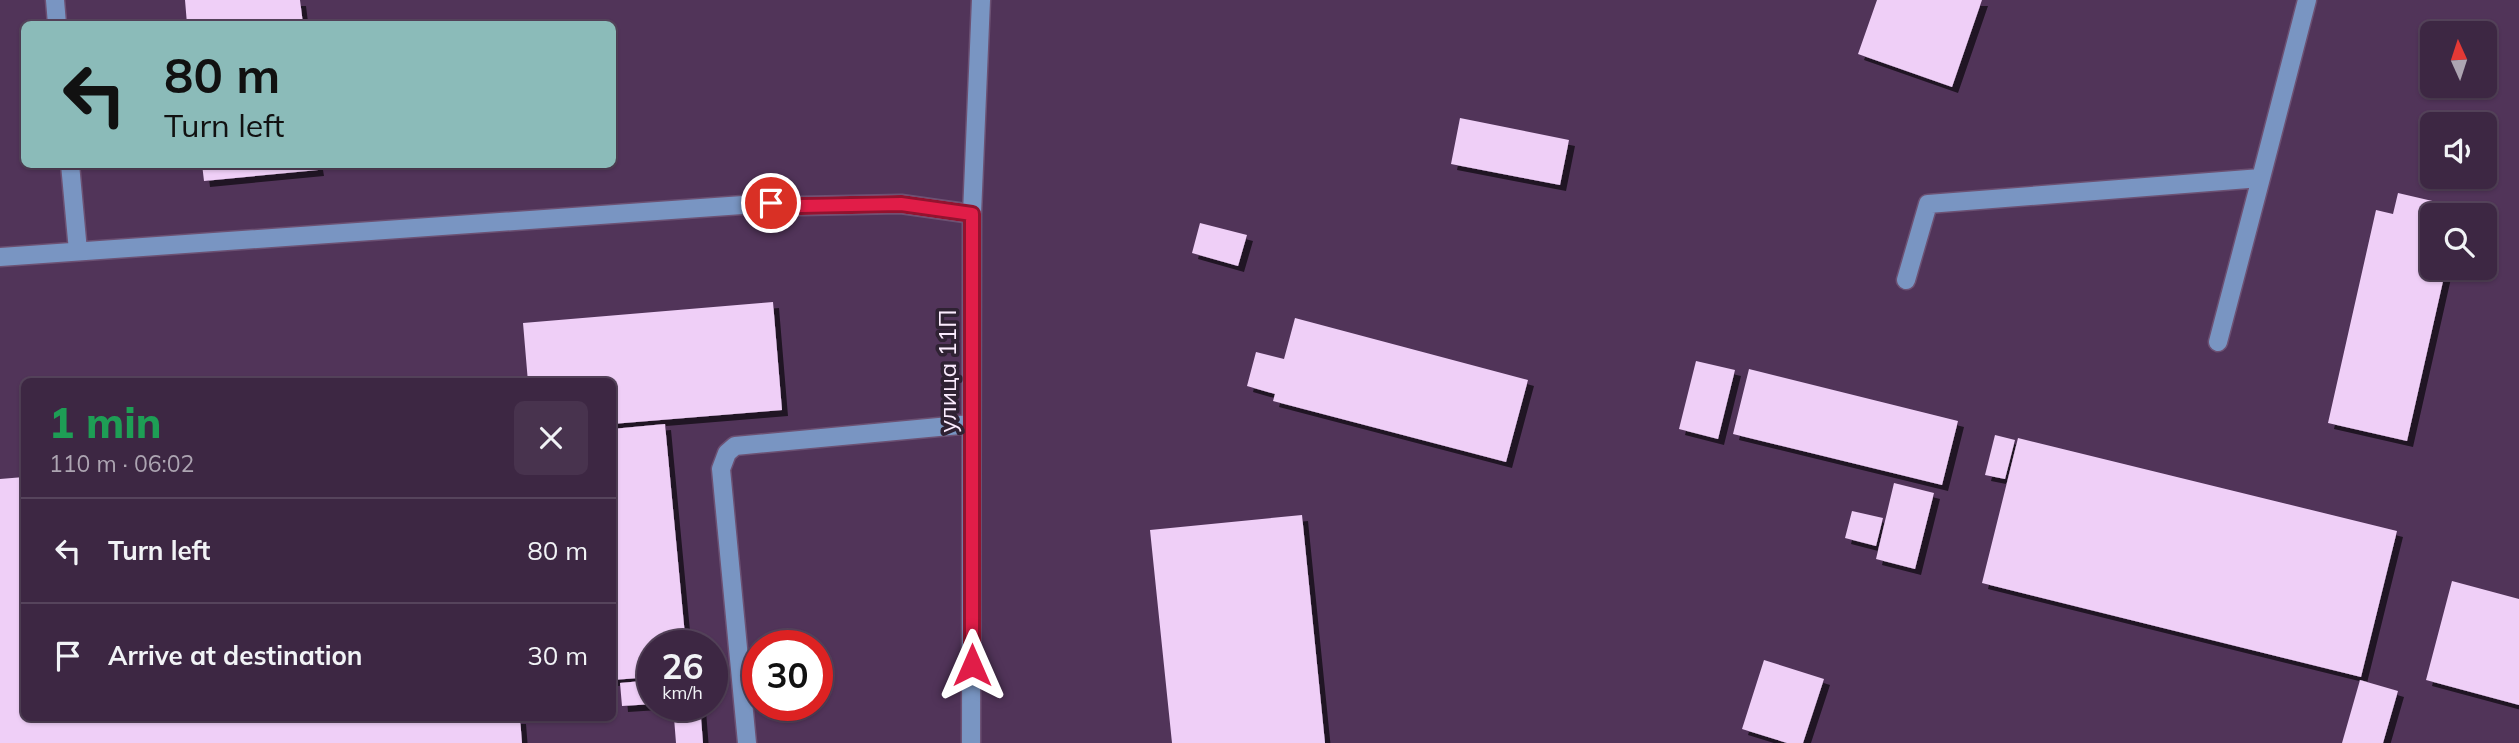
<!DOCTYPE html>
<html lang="en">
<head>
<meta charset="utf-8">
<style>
  :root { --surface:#3d2743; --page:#48334e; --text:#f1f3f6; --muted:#ada5b2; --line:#56445c }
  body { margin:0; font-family:Mulish,sans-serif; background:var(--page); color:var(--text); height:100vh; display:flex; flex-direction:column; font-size:26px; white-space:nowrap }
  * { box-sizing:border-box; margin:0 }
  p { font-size:23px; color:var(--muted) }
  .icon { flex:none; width:38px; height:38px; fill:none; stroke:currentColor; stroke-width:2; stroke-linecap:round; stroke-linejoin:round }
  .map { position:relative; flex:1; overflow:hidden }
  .sheet { position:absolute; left:21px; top:378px; width:595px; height:343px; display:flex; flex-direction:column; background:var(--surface); border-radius:10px; box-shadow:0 2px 5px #0004,0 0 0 2px var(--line) }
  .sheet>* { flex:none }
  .top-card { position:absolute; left:21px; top:21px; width:595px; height:147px; border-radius:10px; box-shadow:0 2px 5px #0004,0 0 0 2px var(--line); background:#8bbbb9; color:#111; overflow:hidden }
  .needle { width:46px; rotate:357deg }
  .buttons { position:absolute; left:2420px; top:21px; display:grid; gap:14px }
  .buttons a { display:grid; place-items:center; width:77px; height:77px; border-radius:10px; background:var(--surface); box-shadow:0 2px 5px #0004,0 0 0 2px var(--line); font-size:35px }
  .speed { position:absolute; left:637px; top:630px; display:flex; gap:14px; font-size:35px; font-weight:700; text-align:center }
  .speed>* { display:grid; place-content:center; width:91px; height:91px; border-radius:50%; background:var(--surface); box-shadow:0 2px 5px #0004,0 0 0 2px var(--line); line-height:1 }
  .speed small { font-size:18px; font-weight:400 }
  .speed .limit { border:10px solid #d22; background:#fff; color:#111 }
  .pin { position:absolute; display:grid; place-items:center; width:60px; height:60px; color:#fff; margin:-30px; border:4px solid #fff; border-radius:50%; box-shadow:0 2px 7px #0007 }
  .me { position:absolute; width:77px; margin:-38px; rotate:0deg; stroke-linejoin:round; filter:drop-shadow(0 0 5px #0008) }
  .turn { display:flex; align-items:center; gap:24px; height:147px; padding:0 28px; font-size:32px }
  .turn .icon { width:91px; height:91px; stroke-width:2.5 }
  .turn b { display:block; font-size:49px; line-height:60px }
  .round { display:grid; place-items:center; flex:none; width:74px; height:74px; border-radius:10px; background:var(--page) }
  .head { display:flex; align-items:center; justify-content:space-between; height:119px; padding:0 28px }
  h1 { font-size:42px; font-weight:800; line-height:52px; color:#1e9e55 }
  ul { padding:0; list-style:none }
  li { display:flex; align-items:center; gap:21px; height:105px; padding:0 28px; border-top:2px solid var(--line) }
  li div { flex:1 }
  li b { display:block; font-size:26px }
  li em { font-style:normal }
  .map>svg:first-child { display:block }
  .building { fill:#efcff7; filter:url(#shadow) }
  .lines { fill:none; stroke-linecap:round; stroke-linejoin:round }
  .minor-casing { stroke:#6c5173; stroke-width:21 }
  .minor { stroke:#7995c2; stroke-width:18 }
  .route-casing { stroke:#92132f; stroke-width:18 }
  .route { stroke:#e11d48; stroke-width:12 }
  .labels { text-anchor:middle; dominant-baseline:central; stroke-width:7; stroke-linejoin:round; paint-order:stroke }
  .street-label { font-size:24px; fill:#fbecfe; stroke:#2f2233 }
</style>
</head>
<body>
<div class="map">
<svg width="2519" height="743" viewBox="0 0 2519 743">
  <defs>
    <filter id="shadow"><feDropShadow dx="6" dy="6" stdDeviation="0" flood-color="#0009"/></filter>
  </defs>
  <rect width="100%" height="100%" fill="#513459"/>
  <path class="building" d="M185 0H300L303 24H187Z
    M1877 0H1982L1952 87 1858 54Z
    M1460 118 1569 140 1560 185 1451 164Z
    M202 164H317L318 170 204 181Z
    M2398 193 2441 203 2438 215H2432V268H2446L2407 441 2328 423 2376 210 2393 214Z
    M1200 223 1247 235 1238 266 1192 253Z
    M773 302 782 410 612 424V382H528L523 323Z
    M1295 318 1528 380 1506 462 1273 401 1275 394 1247 386 1256 352 1284 359Z
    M1696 361 1735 370 1718 439 1679 429Z
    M1749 369 1958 421 1942 485 1733 434Z
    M665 424 686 646H653V677L612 680V429Z
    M1995 435 2015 440 2005 479 1985 475Z
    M2018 438 2397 531 2361 677 1982 583Z
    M24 477V718H520L522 743H0V479Z
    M1894 483 1934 493 1915 569 1876 559Z
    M1852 511 1883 518 1876 546 1845 538Z
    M1302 515 1325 743H1172L1150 530Z
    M2452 581 2519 599V705L2426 680Z
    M1764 660 1824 679 1803 743H1787L1742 729Z
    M653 680V704L622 706 620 683Z
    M2360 680 2398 691 2383 743H2342Z
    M673 705H700L703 743H676Z"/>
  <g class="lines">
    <g class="minor-casing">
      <path id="minor" d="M55 0 57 24
        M70 164 78 251
        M0 257 771 203 801 206 901 204 972 214
        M1906 280 1928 204 2261 178 2307 0
        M2218 342 2261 178
        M747 743 721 469 727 453 735 446 971 424
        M971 743 972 214 981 0"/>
    </g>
    <use href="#minor" class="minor"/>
  </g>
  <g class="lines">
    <g class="route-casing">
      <path id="route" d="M771 203 801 206 901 204 972 214V665"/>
    </g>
    <use href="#route" class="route"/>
  </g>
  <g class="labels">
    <g class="street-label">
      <text transform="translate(947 371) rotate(-90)">улица 11П</text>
    </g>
  </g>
</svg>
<div class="buttons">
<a><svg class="needle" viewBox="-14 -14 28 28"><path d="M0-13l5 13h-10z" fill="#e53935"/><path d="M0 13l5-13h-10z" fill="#ada5b2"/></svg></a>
<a><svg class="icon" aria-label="sound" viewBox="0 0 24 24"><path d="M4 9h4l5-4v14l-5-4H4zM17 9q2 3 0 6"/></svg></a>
<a><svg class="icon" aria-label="search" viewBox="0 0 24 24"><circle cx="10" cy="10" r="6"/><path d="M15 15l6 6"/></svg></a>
</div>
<div class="speed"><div>26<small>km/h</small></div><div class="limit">30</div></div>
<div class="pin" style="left:771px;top:203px;background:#d93025"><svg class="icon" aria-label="arrive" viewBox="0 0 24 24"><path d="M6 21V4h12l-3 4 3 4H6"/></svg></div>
<svg class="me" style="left:972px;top:665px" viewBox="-20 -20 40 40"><path d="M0-17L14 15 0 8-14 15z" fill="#e11d48" stroke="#fff" stroke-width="4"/></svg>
<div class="top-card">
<div class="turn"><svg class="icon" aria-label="left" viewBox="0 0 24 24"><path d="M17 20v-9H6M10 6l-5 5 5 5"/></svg><div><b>80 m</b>Turn left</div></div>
</div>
<section class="sheet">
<div class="head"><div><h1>1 min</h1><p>110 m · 06:02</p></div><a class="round"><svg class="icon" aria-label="close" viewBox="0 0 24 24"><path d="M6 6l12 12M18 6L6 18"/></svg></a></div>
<ul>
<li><svg class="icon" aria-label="left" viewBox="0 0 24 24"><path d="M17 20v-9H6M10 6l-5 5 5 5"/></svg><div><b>Turn left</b></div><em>80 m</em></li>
<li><svg class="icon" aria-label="arrive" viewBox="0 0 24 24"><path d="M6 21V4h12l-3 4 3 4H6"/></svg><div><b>Arrive at destination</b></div><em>30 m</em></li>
</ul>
</section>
</div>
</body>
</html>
